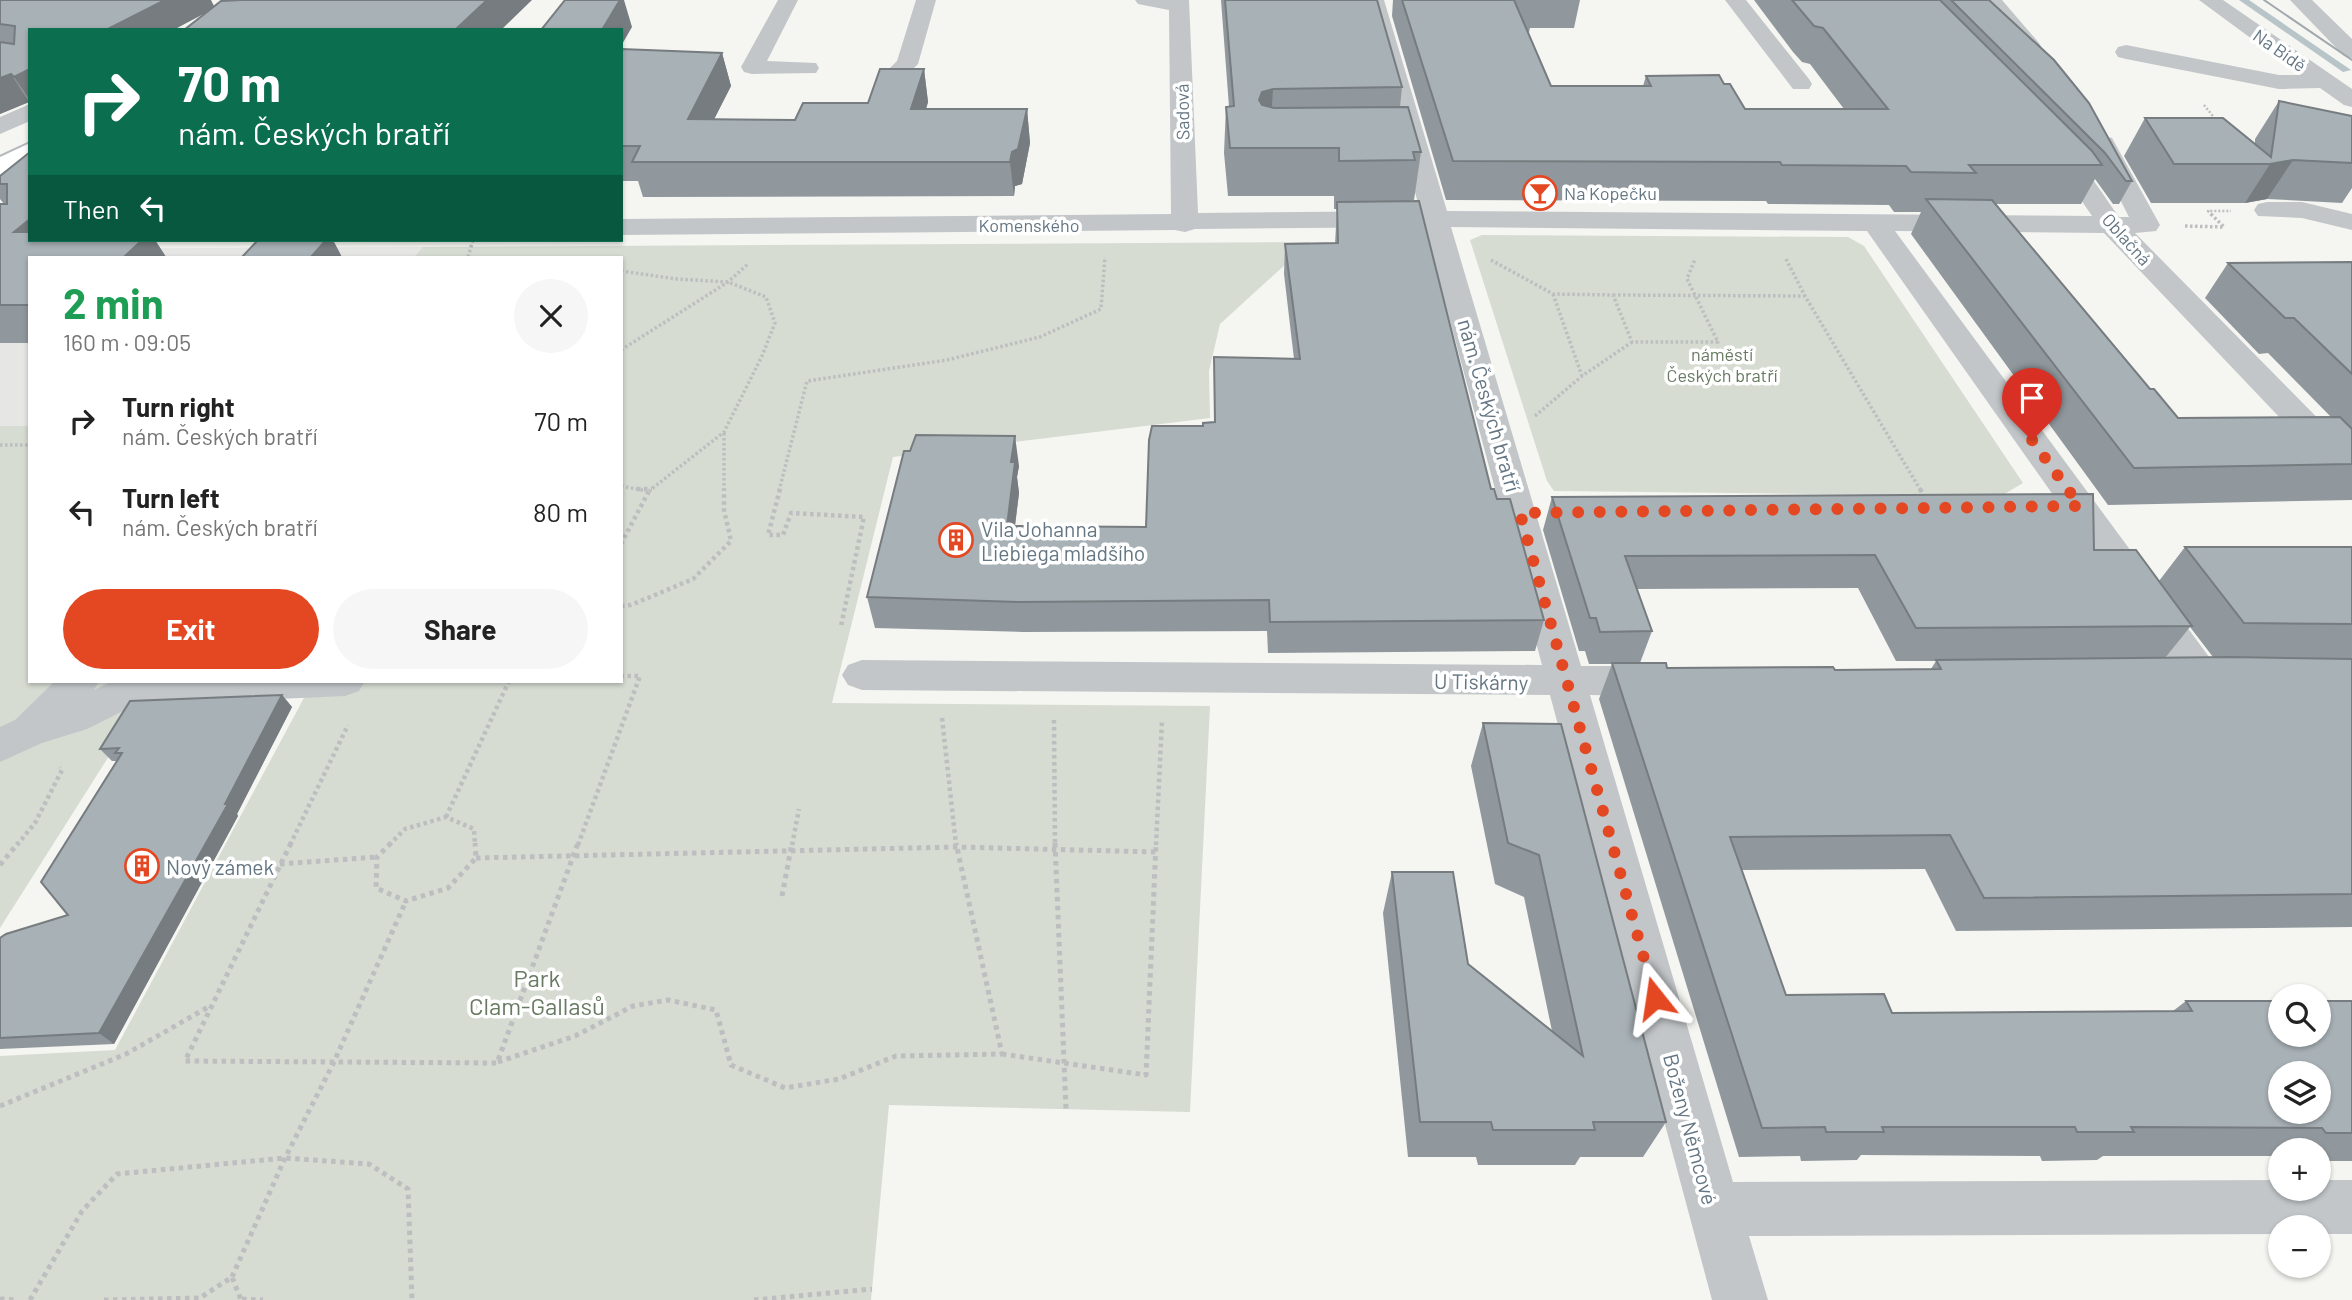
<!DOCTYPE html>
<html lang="en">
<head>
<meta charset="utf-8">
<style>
  :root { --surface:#fff; --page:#f6f6f6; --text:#222; --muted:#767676; --accent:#e44822 }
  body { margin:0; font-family:Barlow,sans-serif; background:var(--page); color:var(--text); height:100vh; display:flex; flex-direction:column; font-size:26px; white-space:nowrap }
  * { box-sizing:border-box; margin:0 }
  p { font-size:23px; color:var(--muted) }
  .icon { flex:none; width:38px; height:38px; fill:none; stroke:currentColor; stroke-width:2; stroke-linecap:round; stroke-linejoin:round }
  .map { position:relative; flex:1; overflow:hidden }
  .panel { position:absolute; left:28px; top:256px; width:595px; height:427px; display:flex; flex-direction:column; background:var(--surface); border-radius:0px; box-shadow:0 2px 5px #0004 }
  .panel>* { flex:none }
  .top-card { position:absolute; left:28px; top:28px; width:595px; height:214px; border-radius:0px; box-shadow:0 2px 5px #0004; background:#0b6e4f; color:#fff; overflow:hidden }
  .controls { position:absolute; left:2268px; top:984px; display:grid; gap:14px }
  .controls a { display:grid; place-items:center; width:63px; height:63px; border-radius:50%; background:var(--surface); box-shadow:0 2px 5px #0004; font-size:35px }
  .pin { position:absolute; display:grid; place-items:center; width:60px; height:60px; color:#fff; margin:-72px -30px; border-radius:50% 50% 50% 0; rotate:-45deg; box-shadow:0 0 7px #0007 }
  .pin .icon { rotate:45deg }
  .me { position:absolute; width:77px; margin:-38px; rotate:345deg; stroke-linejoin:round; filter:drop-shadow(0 0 5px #0008) }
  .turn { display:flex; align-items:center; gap:24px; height:147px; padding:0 35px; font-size:32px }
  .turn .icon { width:91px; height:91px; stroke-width:2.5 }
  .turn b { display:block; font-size:49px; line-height:60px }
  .then { display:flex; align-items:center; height:66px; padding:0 35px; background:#0003; gap:14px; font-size:26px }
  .round { display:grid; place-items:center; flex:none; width:74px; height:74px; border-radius:37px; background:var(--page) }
  .summary { display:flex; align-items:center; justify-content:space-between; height:119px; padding:0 35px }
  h1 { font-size:42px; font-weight:700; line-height:52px; color:#1e9e55 }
  .action { display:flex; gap:14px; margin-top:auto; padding:14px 35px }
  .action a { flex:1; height:80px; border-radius:42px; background:var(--accent); color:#fff; font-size:28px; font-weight:700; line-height:80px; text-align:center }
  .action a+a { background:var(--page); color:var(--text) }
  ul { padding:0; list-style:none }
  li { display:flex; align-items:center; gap:21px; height:91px; padding:0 35px }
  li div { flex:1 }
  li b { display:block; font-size:26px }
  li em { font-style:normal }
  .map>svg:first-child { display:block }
  .built { fill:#e6e6e5 }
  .green { fill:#d6dcd2 }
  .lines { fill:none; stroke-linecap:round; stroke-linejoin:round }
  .stream { fill:#b7c5c8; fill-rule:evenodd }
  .major-casing { stroke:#b3b8bb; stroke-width:4 }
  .path-far3 { stroke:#bcbec0; stroke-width:2.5; stroke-dasharray:2 2; stroke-linecap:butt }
  .path-far2 { stroke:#bcbec0; stroke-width:3.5; stroke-dasharray:2.5 2.5; stroke-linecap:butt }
  .path-far1 { stroke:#bcbec0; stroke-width:4.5; stroke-dasharray:3.5 3.5; stroke-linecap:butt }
  .path { stroke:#bcbec0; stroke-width:5; stroke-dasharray:4.5 4.5; stroke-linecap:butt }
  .minor { fill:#c2c6c9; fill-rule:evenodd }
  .major { fill:#fff; fill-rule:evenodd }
  .tram { stroke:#a1a8ad; stroke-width:2 }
  .wall { fill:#90989d; fill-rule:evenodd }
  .shaded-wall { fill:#767c7f }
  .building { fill:#a8b1b6; stroke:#767c7f; stroke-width:2; fill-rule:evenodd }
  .route { stroke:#e44822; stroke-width:12; stroke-dasharray:0 21.6 }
  .labels { text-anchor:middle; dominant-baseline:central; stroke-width:7; stroke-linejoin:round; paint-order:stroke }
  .far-street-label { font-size:18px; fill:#647683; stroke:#fff }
  .far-poi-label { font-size:18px; fill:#647683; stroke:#fff; text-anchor:start }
  .far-park-label { font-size:18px; fill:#687a62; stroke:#fff }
  .street-label { font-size:21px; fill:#647683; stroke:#fff }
  .poi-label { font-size:21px; fill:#647683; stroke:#fff; text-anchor:start }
  .near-park-label { font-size:24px; fill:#687a62; stroke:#fff }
</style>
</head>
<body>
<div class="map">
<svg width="2352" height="1300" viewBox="0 0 2352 1300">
  <rect width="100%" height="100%" fill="#f5f5f1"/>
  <path class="built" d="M423 247 414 257H30V426H0V249Z"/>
  <path class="green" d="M1482 235 1848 237 1864 246 2023 483 2001 496 1554 491 1547 481 1470 240Z
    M1310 242 1220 324 1209 371 1210 418 893 457 832 703 1210 706 1190 1112 889 1105 871 1300H0V1056L115 1050 305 696 142 704 0 928V426H30V681H621V257H414L423 247Z"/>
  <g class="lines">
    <path class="stream" d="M2239 0H2249L2351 70 2343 72Z"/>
    <g class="major-casing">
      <path id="major" d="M30 143V160L0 175V157Z"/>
    </g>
    <path class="path-far3" d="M2204 105 2216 120
      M2212 215 2208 211H2231"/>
    <path class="path-far2" d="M2185 226 2224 227 2210 213
      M468 257 473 240
      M1786 259 1805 296 1921 491
      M1491 260 1553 294 1613 295 1632 342H1718L1687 279 1695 259
      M621 271 677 279 728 282 766 297 775 323 762 356 724 432 649 491
      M1553 294 1582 376
      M1613 295 1805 296
      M621 350 728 282 748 264
      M1535 416 1582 376 1632 342
      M724 433V491
      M0 445H30
      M621 486 647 491
      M779 491 807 381 947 360 1040 337 1101 309 1105 257"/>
    <path class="path-far1" d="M637 489H652
      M780 489 768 535H783L791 513 864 517 841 626
      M1920 489 1926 499
      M621 544 649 491
      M621 606 631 605 693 579 731 541 724 510V489
      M942 718 956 845
      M1054 720 1055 845
      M446 817 509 681
      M17 845 35 823 62 770 60 767
      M290 845 348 725
      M389 845 405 829 446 817 474 829 475 845
      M578 845 640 676H621
      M792 845 799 809
      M1156 845 1162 721"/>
    <path class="path" d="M291 843 185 1061 497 1063 578 843
      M391 843 377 857 376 888 406 901 448 888 476 858 475 843
      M1055 843 1066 1109
      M476 858 956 847 1157 852
      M280 864 377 857
      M0 865 18 843
      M782 896 792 843
      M1002 1054 1146 1075 1156 843
      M498 1062 575 1036 633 1006 668 1000 716 1010 731 1065 785 1088 839 1079 896 1056 1002 1054 956 843
      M0 1106 126 1054 210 1006
      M232 1277 285 1158 333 1064 406 901
      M0 1299 15 1300
      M242 1299 263 1300
      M30 1300 82 1211 117 1174 285 1158 369 1164 408 1189 412 1300
      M104 1300 200 1298 232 1277 241 1300
      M754 1300 872 1289"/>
    <path class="minor" d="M778 0H798L767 61 816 63 819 68 816 73 752 74 744 72 741 67Z
      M916 0H936L918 64 895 87H879L876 82 897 61Z
      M1135 0H1189L1198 213 1420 211 1364 0H1384L1447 211 2092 216 2073 188 2041 153 2044 148C2050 146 2055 145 2061 147 2080 157 2106 199 2119 217H2129L2091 143 2094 138 2103 136 2112 138 2160 225 2156 231 2135 233 2352 453V484L2340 481 2104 233 1895 231 2215 665 2221 675 2215 685 2201 690 2187 685 1867 231 1451 227 1581 666H1658L1672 671 1678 681 1672 691 1658 696 1590 695 1733 1182 2280 1180V1188H2319V1180H2352V1234H2319V1227H2280V1234L1749 1236 1768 1300H1712L1550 695 862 690 848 685 842 675 848 665 862 660 1542 665 1425 227 1195 229 1185 232 1175 230 621 235V219L1171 214 1169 10 1138 4Z
      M1725 0H1746L1809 79 1812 84 1809 89H1793Z
      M1981 0H2002L2039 43 2042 48 2039 53H2023Z
      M2199 0H2223L2352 89V107L2344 105 2320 88 2279 89 2126 59 2118 57 2115 52 2118 47 2126 45 2279 75H2301Z
      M2290 0H2312L2352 39V58L2344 56Z
      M30 104V121L0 134V117Z
      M2267 202H2302L2352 214V230L2302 218 2258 216 2254 210 2258 204Z
      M55 681H99L94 690 112 681H365L359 691 345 696 135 705 87 729 42 743 0 762V727L15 720Z"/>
    <use href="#major" class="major"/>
    <path class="tram" d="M2264 0 2352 60"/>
  </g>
  <path class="wall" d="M0 0 206 12 173 30H30V102H29L0 114Z
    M1221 0H1377L1402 87 1400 107 1421 152 1414 200H1410V201L1491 489 1497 499 1544 620 1535 651 1268 653 1267 631 1023 632 875 628 867 597 1019 466 1017 477 1019 493 1015 526 1146 527 1203 426 1214 422V357L1294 359 1284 274 1285 244H1335L1337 209H1334V196H1228L1224 153 1226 107H1229Z
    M1393 0H1580L1574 28H1530L1529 32H1527L1551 86H1643L1646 76 1724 84 1745 109H1844L1810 64 1802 62 1793 52 1754 0H1989L2132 181 2119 204H2113L2095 179 2081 204H1995L2150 389 2178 418 2331 417 2268 353 2259 354 2205 298 2228 263 2352 262V500L2108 505 1911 234 1921 212H1894L1889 205 1768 204 1766 201 1446 200 1392 16Z
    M621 49 722 53 731 86 714 119 795 120 868 103 924 69 928 102 926 109H1027L1030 143 1022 184 1015 186 1014 196 643 197 638 181H621Z
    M2279 101 2352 116V188L2342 203 2267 199 2245 203H2151L2124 156 2145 118 2255 143V139Z
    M30 152V240H155L166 257H30V343H0V204H4L0 199V176Z
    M1552 497 2094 550 2159 581 2185 547H2352V927L1956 931 1925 869 1742 870 1786 995 1892 1013 2173 1011 2186 1001H2352V1161H2319V1150H2280V1160L2278 1156H2103L2097 1160 2042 1161 2040 1156 1861 1155 1857 1160 1801 1161 1800 1156 1739 1157 1599 699 1612 664H1589L1585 651H1579L1543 530ZM1858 588 1896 661H1936L1931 669 1835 670 1667 668 1640 663 1652 631 1637 589ZM2190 627 2213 657 2165 658Z
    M282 695 292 707 237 814 238 816 114 1044 0 1049V938L68 915 117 761H112L100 749Z
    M1483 723 1666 1122 1643 1157H1580L1575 1165H1478L1476 1157H1408L1383 913 1392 872 1468 964 1552 1031 1524 897 1495 884 1471 766Z"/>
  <path class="shaded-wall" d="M165 0H211L215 8 173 30H106Z
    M455 0H532L501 30H455Z
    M620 0H624L632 27 621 46V30H602Z
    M722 53 731 86 697 153 688 119Z
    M30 69V100L14 77Z
    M924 69 928 102 916 143 911 109Z
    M11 74 29 102 0 114V78Z
    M1273 89 1270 135 1259 100 1262 92Z
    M1027 109 1030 143 1022 184 1015 186 1014 196 1010 162 1012 152Z
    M2293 160 2267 199 2245 203 2270 164Z
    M30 219V240L14 232Z
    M142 240H155L166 257H124Z
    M326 240H333L342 257H311Z
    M1015 436 1019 466 1017 477 1019 493 1011 557 1007 526 1011 462Z
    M282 695 292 707 237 814 238 816 114 1044 99 1033 225 804Z"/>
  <path class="building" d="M0 0H165L106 30H30V69L14 77 11 74 0 78V42L14 44 15 26 0 24Z
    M241 0H487L455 30H184L221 1Z
    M565 0H620L602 30H541Z
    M1225 0H1377L1402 87 1273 89 1262 92 1259 100 1262 105 1274 108 1408 107 1421 152H1413L1415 160 1339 161V148H1230L1226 107 1234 106Z
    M1402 0H1514L1551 86H1651L1646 76 1719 75 1724 84H1730L1745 109H1888L1823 28 1814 26 1792 0H1940L2092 151 2102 165H1969L1976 173 1911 172 1906 166 1782 165 1780 162 1453 161Z
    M1951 0H1989L2054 60 2089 103 2132 181H2126L2105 153Z
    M621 49 722 53 688 119 795 120 803 103H868L880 69H924L911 109H1027L1018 149 1012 152 1010 162H632L640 146H621Z
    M2279 101 2352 116V163L2293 160 2270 164H2174L2145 118H2223L2271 157Z
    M30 152V219L14 232H30V240H142L124 257H30V305H0V204H7V184H0V176Z
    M1926 199 1992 200 2150 389H2154L2178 418 2340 417 2352 429V464L2134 468Z
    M1419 201 1491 489H1494L1497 499H1510L1544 620 1270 622 1269 600 1019 602 867 597 904 451H910L916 435 1015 436 1011 462H1015L1007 526 1146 527 1149 440 1152 426H1203V423L1215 422 1214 357 1300 359 1285 244 1338 243 1337 202Z
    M258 240H326L311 257H242Z
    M2352 262V374L2294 318H2285L2228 263Z
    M2093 494 2094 550H2136L2192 626 1916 628 1875 555 1625 556 1652 631 1600 632 1596 618H1590L1552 497Z
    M2185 547H2352V624L2244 623Z
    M2232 657 2352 659V894L1984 898 1950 835 1730 837 1786 995 1884 994 1892 1013 2192 1011 2186 1001H2280V1034H2319V1001H2352V1133H2326L2322 1128 2131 1127 2134 1132H2077L2075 1127H1882L1884 1132H1826L1825 1127 1762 1128 1612 663H1666L1667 668 1833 667 1835 670 1941 669 1936 660ZM2280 1073H2319V1111H2280Z
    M282 695 225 804H228L99 1033 0 1038V938L6 934 68 915 41 882 122 753H115L119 748 100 749 130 701Z
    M1483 723 1561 724 1666 1122H1593L1595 1130H1493L1491 1122H1420L1392 872H1453L1468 964 1583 1056 1539 855 1508 843Z"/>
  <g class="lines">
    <path class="route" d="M1655 998 1520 513 2080 506 2032 440"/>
  </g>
  <defs>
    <g id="bar-ring" transform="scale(1.75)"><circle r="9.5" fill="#fff" stroke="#e44822" stroke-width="1.5"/><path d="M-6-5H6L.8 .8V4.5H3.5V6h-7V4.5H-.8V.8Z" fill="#e44822"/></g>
    <g id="building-ring" transform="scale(1.75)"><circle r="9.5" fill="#fff" stroke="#e44822" stroke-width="1.5"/><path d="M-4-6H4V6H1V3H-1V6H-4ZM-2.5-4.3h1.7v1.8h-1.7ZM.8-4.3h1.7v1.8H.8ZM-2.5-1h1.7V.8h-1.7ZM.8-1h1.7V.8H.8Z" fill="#e44822"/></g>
  </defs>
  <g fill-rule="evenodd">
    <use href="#bar-ring" x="1540" y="193"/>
    <use href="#building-ring" x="956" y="540"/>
    <use href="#building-ring" x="142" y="866"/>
  </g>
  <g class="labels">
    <g class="far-street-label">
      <text transform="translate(2280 50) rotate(35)">Na Bídě</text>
      <text transform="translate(1182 112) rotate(-91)">Sadová</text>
      <text x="1029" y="225">Komenského</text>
      <text transform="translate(2127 239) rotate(48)">Oblačná</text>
    </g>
    <g class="far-poi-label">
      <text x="1564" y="193">Na Kopečku</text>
    </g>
    <g class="far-park-label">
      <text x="1722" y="354">náměstí<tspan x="1722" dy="21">Českých bratří</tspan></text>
    </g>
    <g class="street-label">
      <text transform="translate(1490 405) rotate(74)">nám. Českých bratří</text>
      <text transform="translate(1481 681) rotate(1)">U Tiskárny</text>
      <text transform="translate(1691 1129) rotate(75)">Boženy Němcové</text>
    </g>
    <g class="poi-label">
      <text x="981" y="528">Vila Johanna<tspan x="981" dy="24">Liebiega mladšího</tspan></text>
      <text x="166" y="866">Nový zámek</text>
    </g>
    <g class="near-park-label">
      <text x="537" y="977">Park<tspan x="537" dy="28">Clam-Gallasů</tspan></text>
    </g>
  </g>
</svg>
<div class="controls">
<a><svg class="icon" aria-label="search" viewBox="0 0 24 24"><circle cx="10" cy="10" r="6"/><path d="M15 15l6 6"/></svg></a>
<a><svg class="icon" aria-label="layers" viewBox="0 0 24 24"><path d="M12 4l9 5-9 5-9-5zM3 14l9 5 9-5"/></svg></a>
<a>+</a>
<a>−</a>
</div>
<div class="pin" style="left:2032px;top:440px;background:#d93025"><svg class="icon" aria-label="arrive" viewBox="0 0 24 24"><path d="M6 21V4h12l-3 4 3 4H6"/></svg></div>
<svg class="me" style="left:1655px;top:998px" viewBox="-20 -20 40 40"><path d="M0-17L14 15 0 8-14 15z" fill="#e44822" stroke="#fff" stroke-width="4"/></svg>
<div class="top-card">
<div class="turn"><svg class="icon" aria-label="right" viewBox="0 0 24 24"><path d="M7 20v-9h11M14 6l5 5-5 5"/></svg><div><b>70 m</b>nám. Českých bratří</div></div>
<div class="then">Then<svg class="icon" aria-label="left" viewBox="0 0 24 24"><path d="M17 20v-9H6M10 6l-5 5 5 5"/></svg></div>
</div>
<section class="panel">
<div class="summary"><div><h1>2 min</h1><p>160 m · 09:05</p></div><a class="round"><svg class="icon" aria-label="close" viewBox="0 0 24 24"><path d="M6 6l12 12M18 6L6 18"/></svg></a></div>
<ul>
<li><svg class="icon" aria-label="right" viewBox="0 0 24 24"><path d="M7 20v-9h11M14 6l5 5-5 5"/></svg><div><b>Turn right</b><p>nám. Českých bratří</p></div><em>70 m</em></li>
<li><svg class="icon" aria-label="left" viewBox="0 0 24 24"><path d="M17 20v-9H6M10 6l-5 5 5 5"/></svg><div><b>Turn left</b><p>nám. Českých bratří</p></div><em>80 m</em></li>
</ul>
<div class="action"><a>Exit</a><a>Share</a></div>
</section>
</div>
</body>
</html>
